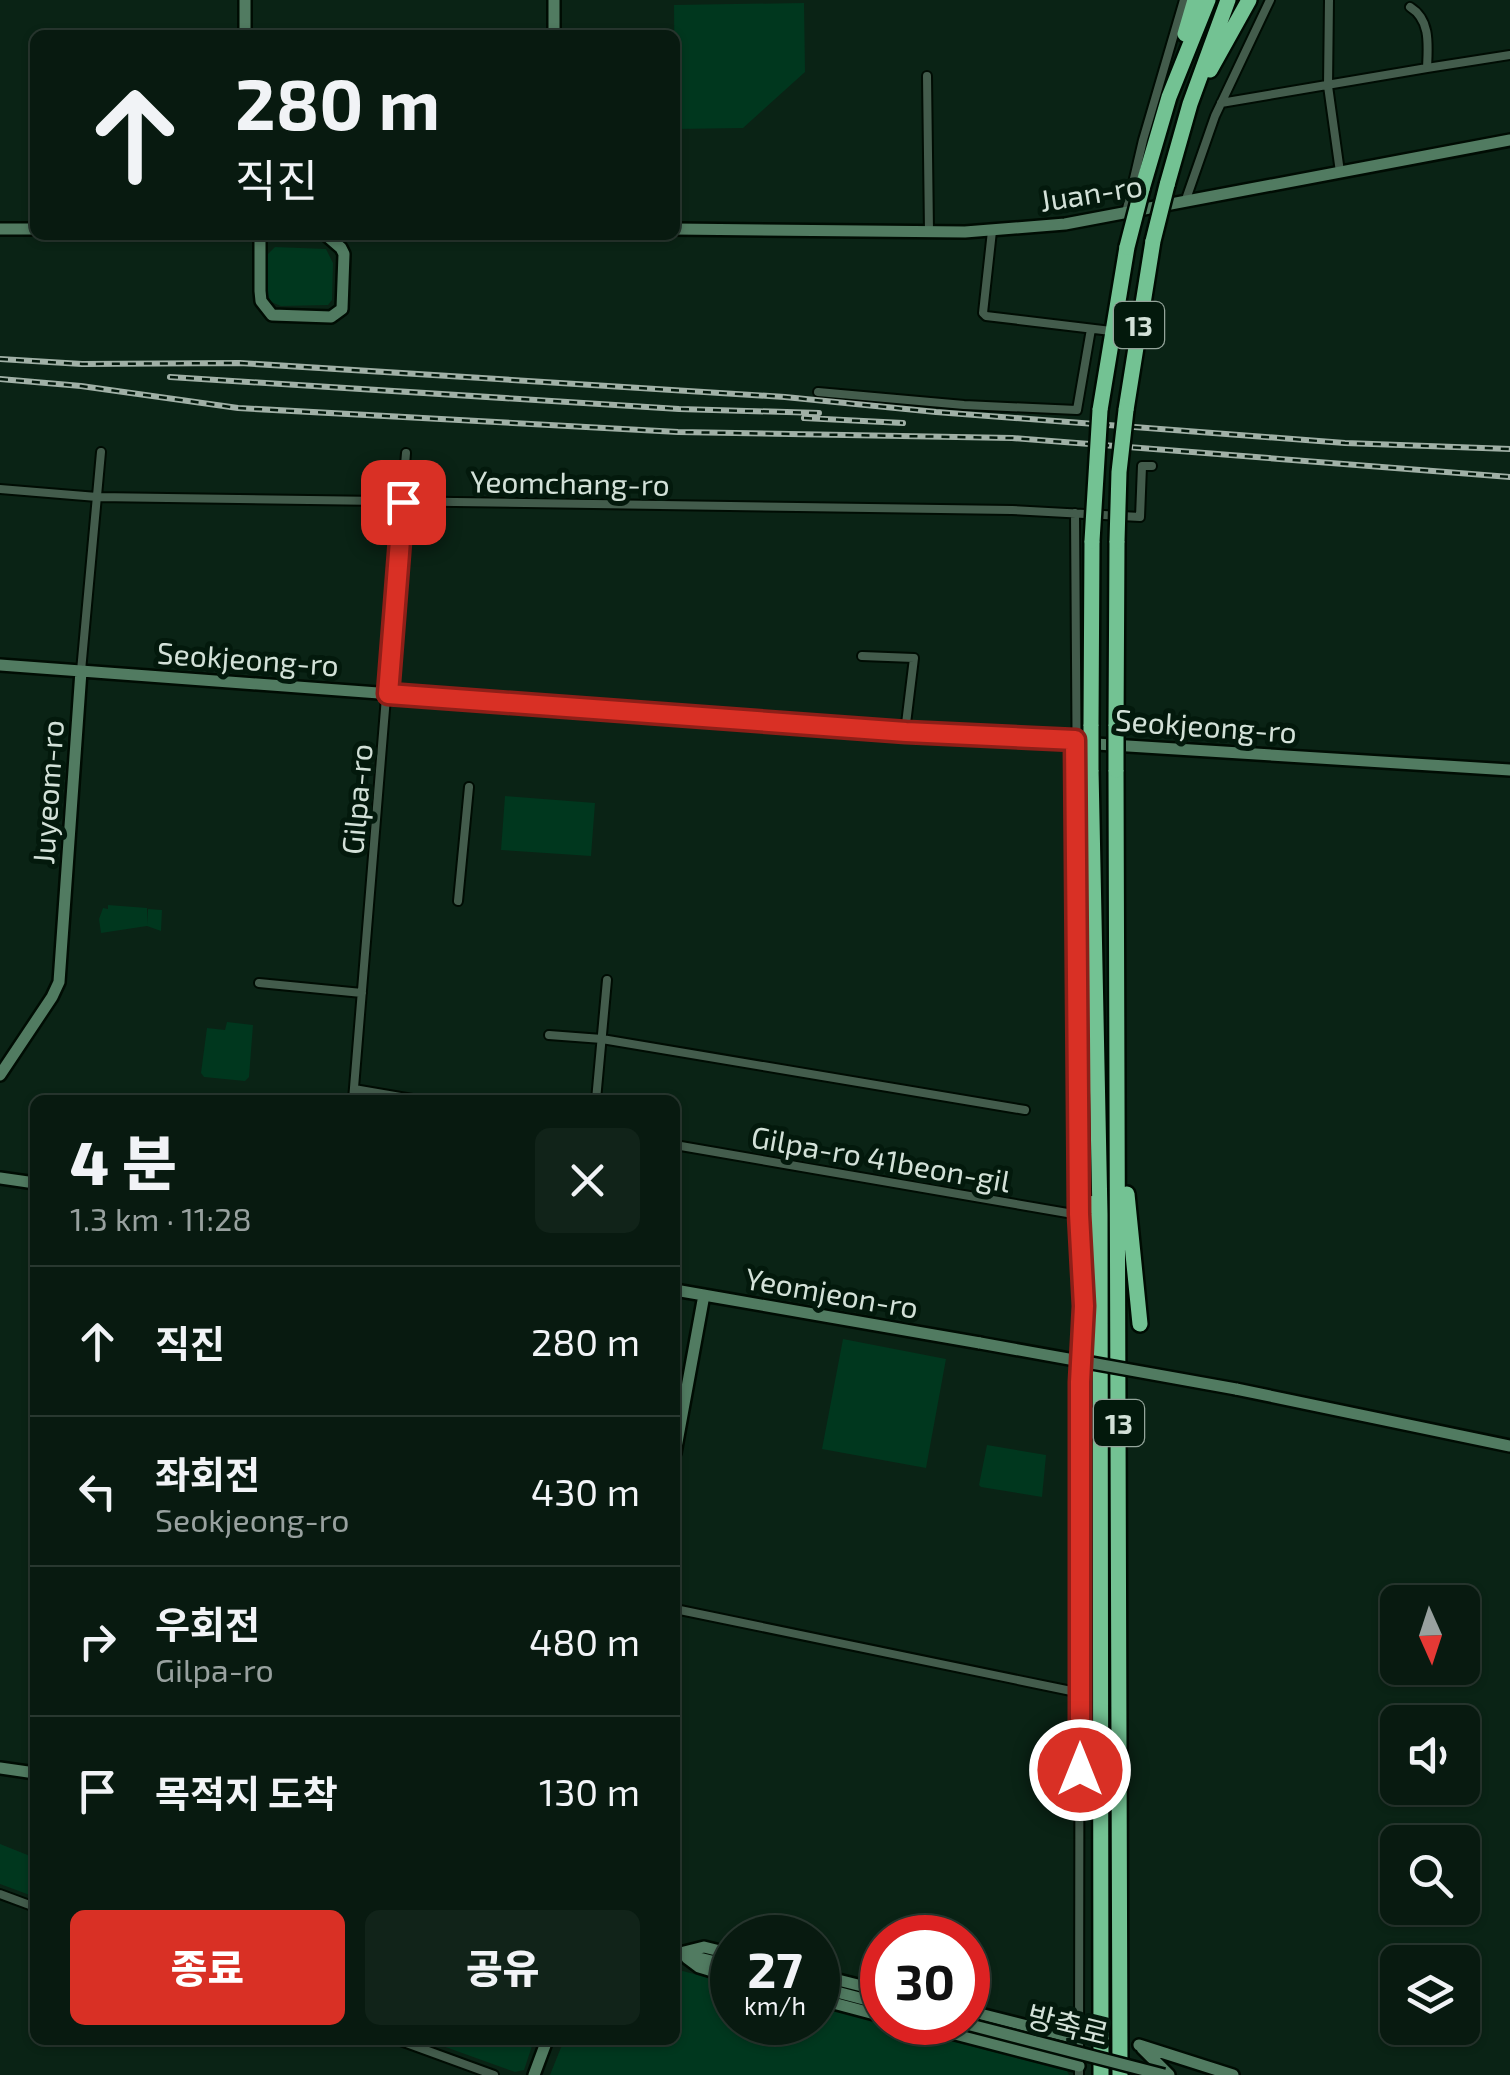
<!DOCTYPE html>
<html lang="ko">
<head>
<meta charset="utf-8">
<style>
  :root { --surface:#081a10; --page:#112319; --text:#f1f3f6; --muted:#98a19f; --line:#293830; --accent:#d93025 }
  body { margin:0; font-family:"Exo 2","Noto Sans KR",sans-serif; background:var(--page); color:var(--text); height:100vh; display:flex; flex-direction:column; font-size:38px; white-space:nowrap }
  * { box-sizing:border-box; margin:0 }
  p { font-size:32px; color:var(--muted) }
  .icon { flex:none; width:55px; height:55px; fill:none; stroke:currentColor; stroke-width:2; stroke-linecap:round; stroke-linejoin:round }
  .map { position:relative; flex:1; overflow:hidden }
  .panel { position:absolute; left:30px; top:1095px; width:650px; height:950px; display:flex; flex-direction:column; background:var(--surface); border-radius:15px; box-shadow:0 2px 8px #0004,0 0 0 2px var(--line) }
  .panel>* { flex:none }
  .banner { position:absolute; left:30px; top:30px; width:650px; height:210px; border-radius:15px; box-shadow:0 2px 8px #0004,0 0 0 2px var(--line); background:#081a10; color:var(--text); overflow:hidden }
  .needle { width:65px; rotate:177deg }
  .controls { position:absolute; left:1380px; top:1585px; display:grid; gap:20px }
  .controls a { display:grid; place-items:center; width:100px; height:100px; border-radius:15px; background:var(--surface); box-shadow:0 2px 8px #0004,0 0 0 2px var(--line); font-size:50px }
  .speed { position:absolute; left:710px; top:1915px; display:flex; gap:20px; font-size:50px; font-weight:700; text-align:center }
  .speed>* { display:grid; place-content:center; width:130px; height:130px; border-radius:50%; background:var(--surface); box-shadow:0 2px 8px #0004,0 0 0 2px var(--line); line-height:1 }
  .speed small { font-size:25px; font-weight:400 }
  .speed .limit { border:15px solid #d22; background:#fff; color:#111 }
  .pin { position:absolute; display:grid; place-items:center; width:85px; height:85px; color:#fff; margin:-42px; border-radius:20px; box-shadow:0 5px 15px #0006 }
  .me { position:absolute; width:110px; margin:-55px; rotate:0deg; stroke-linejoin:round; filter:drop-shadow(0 0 8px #0008) }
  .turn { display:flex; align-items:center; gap:35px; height:210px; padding:0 40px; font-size:45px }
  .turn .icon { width:130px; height:130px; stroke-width:2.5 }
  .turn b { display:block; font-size:70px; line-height:85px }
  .round { display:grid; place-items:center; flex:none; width:105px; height:105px; border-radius:15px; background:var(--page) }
  .overview { display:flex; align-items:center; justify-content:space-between; height:170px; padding:0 40px }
  h1 { font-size:60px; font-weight:800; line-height:75px }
  .cta { display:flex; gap:20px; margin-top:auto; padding:20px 40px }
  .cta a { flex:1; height:115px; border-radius:15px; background:var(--accent); color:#fff; font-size:40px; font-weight:800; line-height:115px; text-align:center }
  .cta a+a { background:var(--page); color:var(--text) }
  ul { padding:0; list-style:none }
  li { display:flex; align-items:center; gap:30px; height:150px; padding:0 40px; border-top:2px solid var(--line) }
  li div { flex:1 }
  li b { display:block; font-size:38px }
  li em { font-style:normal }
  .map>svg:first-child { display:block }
  .green { fill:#00371e }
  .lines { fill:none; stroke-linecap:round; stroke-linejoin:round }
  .street-casing { stroke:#000c03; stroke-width:12 }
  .secondary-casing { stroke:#000c03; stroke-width:16 }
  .highway-casing { stroke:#000c03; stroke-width:20 }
  .street { stroke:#435c4c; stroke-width:8 }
  .secondary { stroke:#517b61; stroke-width:11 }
  .highway { stroke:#73c293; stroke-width:15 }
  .rail-casing { stroke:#a0b0a6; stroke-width:6 }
  .rail { stroke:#03190c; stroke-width:2.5; stroke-dasharray:8; stroke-linecap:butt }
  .secondary-bridge-casing { stroke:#000c03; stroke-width:16; stroke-linecap:butt }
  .highway-bridge-casing { stroke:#000c03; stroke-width:20; stroke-linecap:butt }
  .secondary-bridge { stroke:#517b61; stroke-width:11 }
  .highway-bridge { stroke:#73c293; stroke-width:15 }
  .route-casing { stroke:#8d1f18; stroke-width:25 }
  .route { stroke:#d93025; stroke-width:18 }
  .labels { text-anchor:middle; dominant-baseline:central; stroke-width:10; stroke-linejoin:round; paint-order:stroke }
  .shield { fill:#03190c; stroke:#95a59b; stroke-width:2.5 }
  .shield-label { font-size:28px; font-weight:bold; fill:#d3e1d8 }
  .street-label { font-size:30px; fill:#d3e1d8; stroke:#03190c }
</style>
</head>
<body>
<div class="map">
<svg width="1510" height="2075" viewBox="0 0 1510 2075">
  <rect width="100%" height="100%" fill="#0a2315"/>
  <path class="green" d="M804 3 805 72 743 128 675 129 674 5Z
    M275 247 326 249 333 263 332 300 328 305 281 306 271 302 266 292 267 255Z
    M505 796 595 803 591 856 501 850Z
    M108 905 147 908V925L148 909 162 910 161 931 147 926 101 933 99 919 103 908 108 909Z
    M227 1022 253 1025 249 1077 245 1081 204 1077 201 1073 207 1028 225 1030Z
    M843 1339 946 1359 926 1468 822 1449Z
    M987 1445 1046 1455 1042 1497 981 1487 979 1485Z
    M0 1844 35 1858V1897L0 1884Z
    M675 1969 732 1984V2022H818V2006L1067 2071 1069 2075H550L564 2040H675Z
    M426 2040H534L524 2070 515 2072Z"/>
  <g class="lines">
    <g class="street-casing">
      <path id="street" d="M1329 0 1328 86 1340 172
        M1427 68 1510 55
        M927 76 929 232
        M1221 103 1427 68C1428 45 1431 20 1410 7
        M1185 202 1215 116 1270 0
        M1126 213 1143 140 1184 0
        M992 231 983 313 986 316 1111 331
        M818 392 964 405 1077 410 1091 329
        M0 489 97 497 1012 510 1140 517 1142 466H1152
        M1075 513 1080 1241
        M862 656 914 658 905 732
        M81 671 101 452
        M458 901 469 787
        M259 983 362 993
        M549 1035 602 1039 1025 1110
        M354 1089 418 1100
        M353 1100 406 453
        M596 1100 607 980
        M675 1145 1079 1215
        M675 1609 1081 1693
        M0 1894 35 1907
        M398 2040 494 2075
        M1079 2075 1080 1365 1084 1305"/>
    </g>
    <g class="secondary-casing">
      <path id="secondary" d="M245 0V35
        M554 0V35
        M0 229H35
        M675 229 965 232 1065 224 1510 140
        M260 235V291L261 301 272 315 331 317 342 309 344 254 341 248 326 235
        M0 665 905 732 1510 770
        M0 1075 52 997 59 982 81 671
        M0 1178 35 1183
        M675 1290 980 1343
        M1236 1389 1510 1446
        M675 1453 704 1295
        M0 1768 35 1773
        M675 1952 732 1966
        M684 1952 704 1947 732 1954
        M687 1958 699 1967 732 1977
        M818 1975 882 1991
        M818 1987 882 2004
        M818 1999 882 2016
        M968 2011 1079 2039
        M909 2022 1079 2066
        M1139 2045 1233 2075
        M1142 2048 1169 2075
        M534 2075 547 2040"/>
    </g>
    <g class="highway-casing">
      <path id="highway" d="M1185 34 1195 0
        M1210 70 1249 0
        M1167 185 1190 104 1228 0
        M1142 189 1169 97 1208 0
        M1100 410 1127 247
        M1126 410 1153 241
        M1091 726 1092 541
        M1116 726 1117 541
        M1091 770 1100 1214 1101 2075
        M1116 770 1120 2075
        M1127 1194 1140 1324
        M1084 1305 1089 1203"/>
    </g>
    <use href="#street" class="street"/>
    <use href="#secondary" class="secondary"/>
    <use href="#highway" class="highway"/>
    <g class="rail-casing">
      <path id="rail" d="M0 359 82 364 240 363 785 397 936 412 1345 443 1510 449
        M170 377 679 409 819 413
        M0 379 81 386 238 408 678 432 1012 438 1510 477
        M804 418 903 423"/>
    </g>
    <use href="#rail" class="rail"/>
    <g class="secondary-bridge-casing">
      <path id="secondary-bridge" d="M980 1343 1236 1389
        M959 2022 1164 2075"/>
    </g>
    <g class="highway-bridge-casing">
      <path id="highway-bridge" d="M1153 241 1167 185
        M1127 247 1142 189
        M1092 541 1100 410
        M1117 541 1119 472 1126 410
        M1116 726V770
        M1091 770V726"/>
    </g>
    <use href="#secondary-bridge" class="secondary-bridge"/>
    <use href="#highway-bridge" class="highway-bridge"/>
  </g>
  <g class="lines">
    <g class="route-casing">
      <path id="route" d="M403 502 388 694 906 732 1075 740 1079 1214 1084 1306 1080 1382V1770"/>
    </g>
    <use href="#route" class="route"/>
  </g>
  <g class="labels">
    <g class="shield">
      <rect x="1114" y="302" width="50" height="46" rx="8"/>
      <rect x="1094" y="1400" width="50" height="46" rx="8"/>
    </g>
    <g class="shield-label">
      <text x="1139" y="325">13</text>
      <text x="1119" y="1423">13</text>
    </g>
    <g class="street-label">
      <text transform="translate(1091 192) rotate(-9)">Juan-ro</text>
      <text transform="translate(570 482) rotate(1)">Yeomchang-ro</text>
      <text transform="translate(248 658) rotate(4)">Seokjeong-ro</text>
      <text transform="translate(1206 725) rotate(4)">Seokjeong-ro</text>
      <text transform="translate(47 792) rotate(-86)">Juyeom-ro</text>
      <text transform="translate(356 799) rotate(-85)">Gilpa-ro</text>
      <text transform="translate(881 1158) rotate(10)">Gilpa-ro 41beon-gil</text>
      <text transform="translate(832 1292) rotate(10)">Yeomjeon-ro</text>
      <text transform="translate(1068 2024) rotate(14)">방축로</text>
    </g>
  </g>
</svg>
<div class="controls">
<a><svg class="needle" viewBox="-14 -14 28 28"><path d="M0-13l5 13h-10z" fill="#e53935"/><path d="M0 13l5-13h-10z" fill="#98a19f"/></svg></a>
<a><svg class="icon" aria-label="sound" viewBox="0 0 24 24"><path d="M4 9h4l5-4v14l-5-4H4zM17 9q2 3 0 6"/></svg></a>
<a><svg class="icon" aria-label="search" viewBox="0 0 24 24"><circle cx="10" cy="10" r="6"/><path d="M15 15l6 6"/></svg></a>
<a><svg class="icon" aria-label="layers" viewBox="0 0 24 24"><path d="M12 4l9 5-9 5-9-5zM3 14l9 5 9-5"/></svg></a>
</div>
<div class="speed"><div>27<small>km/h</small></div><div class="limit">30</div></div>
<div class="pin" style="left:403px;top:502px;background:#d93025"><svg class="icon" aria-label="arrive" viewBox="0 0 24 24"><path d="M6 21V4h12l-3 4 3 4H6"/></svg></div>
<svg class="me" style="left:1080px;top:1770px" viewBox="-20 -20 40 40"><circle r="17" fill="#d93025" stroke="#fff" stroke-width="3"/><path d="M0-11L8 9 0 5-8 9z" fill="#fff"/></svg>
<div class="banner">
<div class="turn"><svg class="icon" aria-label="ahead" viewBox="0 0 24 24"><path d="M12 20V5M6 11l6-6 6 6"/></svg><div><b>280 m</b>직진</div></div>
</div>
<section class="panel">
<div class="overview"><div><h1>4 분</h1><p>1.3 km · 11:28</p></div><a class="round"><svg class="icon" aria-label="close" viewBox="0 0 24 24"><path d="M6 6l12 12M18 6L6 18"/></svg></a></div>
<ul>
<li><svg class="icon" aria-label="ahead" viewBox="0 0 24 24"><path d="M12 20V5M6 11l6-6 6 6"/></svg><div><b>직진</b></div><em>280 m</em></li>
<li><svg class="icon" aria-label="left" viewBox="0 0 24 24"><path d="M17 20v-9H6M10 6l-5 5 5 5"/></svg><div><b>좌회전</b><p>Seokjeong-ro</p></div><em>430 m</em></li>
<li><svg class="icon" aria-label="right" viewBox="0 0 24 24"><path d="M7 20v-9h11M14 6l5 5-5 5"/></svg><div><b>우회전</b><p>Gilpa-ro</p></div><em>480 m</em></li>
<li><svg class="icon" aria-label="arrive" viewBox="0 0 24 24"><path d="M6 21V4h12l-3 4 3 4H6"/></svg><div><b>목적지 도착</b></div><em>130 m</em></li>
</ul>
<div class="cta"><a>종료</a><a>공유</a></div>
</section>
</div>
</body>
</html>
